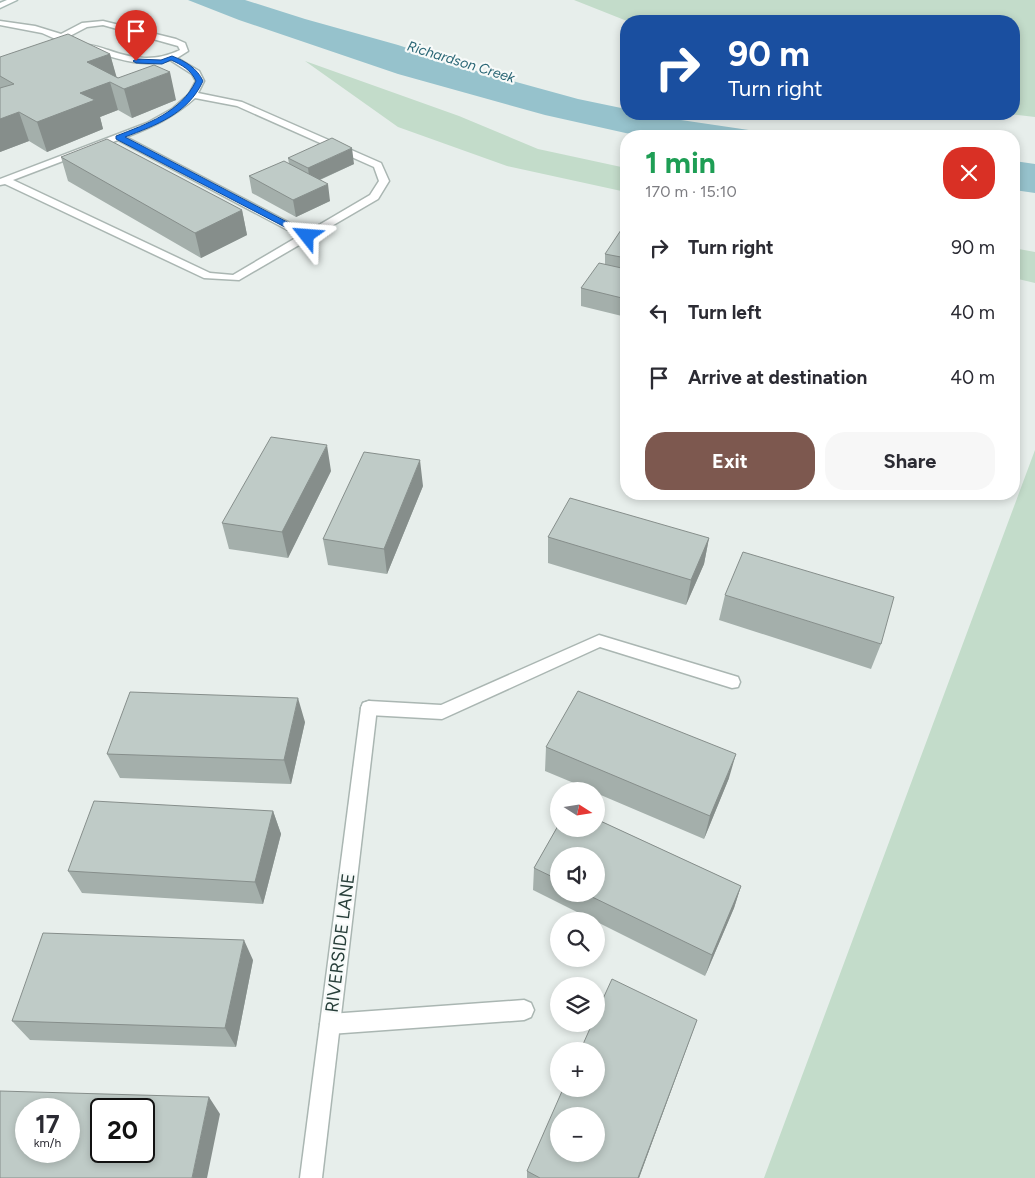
<!DOCTYPE html>
<html lang="en">
<head>
<meta charset="utf-8">
<style>
  :root { --surface:#fff; --page:#f7f7f7; --text:#2b2b33; --muted:#7c7c81; --accent:#7d584f }
  body { margin:0; font-family:Figtree,sans-serif; background:var(--page); color:var(--text); height:100vh; display:flex; flex-direction:column; font-size:19px; white-space:nowrap }
  * { box-sizing:border-box; margin:0 }
  p { font-size:16px; color:var(--muted) }
  .icon { flex:none; width:28px; height:28px; fill:none; stroke:currentColor; stroke-width:2; stroke-linecap:round; stroke-linejoin:round }
  .map { position:relative; flex:1; overflow:hidden }
  .side { position:absolute; left:620px; top:130px; width:400px; height:370px; display:flex; flex-direction:column; background:var(--surface); border-radius:20px; box-shadow:0 2px 8px #0003 }
  .side>* { flex:none }
  .hud { position:absolute; left:620px; top:15px; width:400px; height:105px; border-radius:20px; box-shadow:0 2px 8px #0003; background:#1a4fa0; color:#fff; overflow:hidden }
  .needle { width:32px; rotate:102deg }
  .controls { position:absolute; left:550px; top:782px; display:grid; gap:10px }
  .controls a { display:grid; place-items:center; width:55px; height:55px; border-radius:50%; background:var(--surface); box-shadow:0 2px 8px #0003; font-size:25px }
  .speed { position:absolute; left:15px; top:1098px; display:flex; gap:10px; font-size:25px; font-weight:700; text-align:center }
  .speed>* { display:grid; place-content:center; width:65px; height:65px; border-radius:50%; background:var(--surface); box-shadow:0 2px 8px #0003; line-height:1 }
  .speed small { font-size:12px; font-weight:400 }
  .speed .limit { border:2px solid #111; border-radius:8px; background:#fff; color:#111 }
  .pin { position:absolute; display:grid; place-items:center; width:42px; height:42px; color:#fff; margin:-51px -21px; border-radius:50% 50% 50% 0; rotate:-45deg; box-shadow:0 0 5px #0007 }
  .pin .icon { rotate:45deg }
  .me { position:absolute; width:55px; margin:-28px; rotate:298deg; stroke-linejoin:round; filter:drop-shadow(0 0 4px #0008) }
  .turn { display:flex; align-items:center; gap:18px; height:105px; padding:0 25px; font-size:22px }
  .turn .icon { width:65px; height:65px; stroke-width:2.5 }
  .turn b { display:block; font-size:35px; line-height:42px }
  .round { display:grid; place-items:center; flex:none; width:52px; height:52px; border-radius:20px; background:var(--page) }
  .headline { display:flex; align-items:center; justify-content:space-between; height:85px; padding:0 25px }
  h1 { font-size:30px; font-weight:700; line-height:38px; color:#1e9e55 }
  .primary-button { display:flex; gap:10px; margin-top:auto; padding:10px 25px }
  .primary-button a { flex:1; height:58px; border-radius:20px; background:var(--accent); color:#fff; font-size:20px; font-weight:700; line-height:58px; text-align:center }
  .primary-button a+a { background:var(--page); color:var(--text) }
  ul { padding:0; list-style:none }
  li { display:flex; align-items:center; gap:15px; height:65px; padding:0 25px }
  li div { flex:1 }
  li b { display:block; font-size:19px }
  li em { font-style:normal }
  .map>svg:first-child { display:block }
  .green { fill:#c3dcca }
  .water { fill:#96c2cc }
  .lines { fill:none; stroke-linecap:round; stroke-linejoin:round }
  .lane-casing { stroke:#aab6b2; stroke-width:3 }
  .street-casing { stroke:#aab6b2; stroke-width:3 }
  .secondary-casing { stroke:#a7b8b3; stroke-width:3 }
  .lane { fill:#fff; fill-rule:evenodd }
  .street { fill:#fff; fill-rule:evenodd }
  .secondary { fill:#fff; fill-rule:evenodd }
  .wall { fill:#a4afab; fill-rule:evenodd }
  .shaded-wall { fill:#868e8b }
  .building { fill:#bfcbc7; stroke:#868e8b; fill-rule:evenodd }
  .route { fill:#1a73e8; stroke:#114b97 }
  .labels { text-anchor:middle; dominant-baseline:central; stroke-width:4.5; stroke-linejoin:round; paint-order:stroke }
  .far-water-label { font-size:14px; font-style:italic; fill:#286574; stroke:#f7faf9 }
  .near-street-label { font-size:18px; fill:#273e39; stroke:#f7faf9 }
</style>
</head>
<body>
<div class="map">
<svg width="1035" height="1178" viewBox="0 0 1035 1178">
  <rect width="100%" height="100%" fill="#e7eeeb"/>
  <path class="green" d="M574 0H1035V117L1009 114H1014V21H627Z
    M305 61 459 116 538 149 626 168V192L507 166 398 127Z
    M1014 248 1035 252V283L1014 278Z
    M1035 450V1178H764Z"/>
  <path class="water" d="M188 0H245L305 19 398 45 480 72 578 99 626 109V114H650L681 120 789 136H639L545 115 398 74 239 20Z
    M1014 161 1035 164V193L1014 190Z"/>
  <g class="lines">
    <g class="lane-casing">
      <path id="lane" d="M0 21 35 26 61 34 82 23 103 21 176 39 185 43 188 51 177 58 199 71 204 81 198 93 242 102 381 163 389 181 378 199 239 280 204 278 5 184 0 185V179L147 123 172 109 189 94 196 81 192 74 170 60C140 69 113 57 85 49V45C92 44 101 48 108 50 133 59 155 62 180 50L178 46 103 25 87 27 66 38 69 41 61 46 57 44 60 41 42 33 0 25ZM195 98 237 106 374 167 379 181 370 195 307 232 126 137C152 127 174 117 195 98ZM118 140 299 236 233 275 210 273 13 180Z
        M599 635 738 677 740 682 738 687 732 688 600 647 442 719 369 715 363 713 361 708 363 703 369 701 441 705Z
        M524 1000 531 1003 534 1010 531 1017 524 1020 330 1034 323 1031 320 1024 323 1017 330 1014Z"/>
    </g>
    <g class="street-casing">
      <path id="street" d="M369 701 375 703 377 708 322 1178H300L361 708 363 703Z"/>
    </g>
    <g class="secondary-casing">
      <path id="secondary" d="M7 0H17L0 8V3Z"/>
    </g>
    <use href="#lane" class="lane"/>
    <use href="#street" class="street"/>
    <use href="#secondary" class="secondary"/>
  </g>
  <path class="wall" d="M110 54 116 77 176 100 132 118 118 110 100 117 103 129 47 152 29 141 0 152V57Z
    M61 157 242 210 247 235 201 258 68 181Z
    M288 158 354 164 320 180 330 201 296 217 252 193 249 176 289 164Z
    M626 231V317L581 306V288L605 264V254Z
    M331 471 288 558 229 549 222 523Z
    M423 486 387 574 328 565 323 539Z
    M548 537 709 538 704 564 686 605 548 563Z
    M725 595 881 644 871 669 719 620Z
    M305 722 291 784 120 778 107 754Z
    M546 747 729 778 704 839 596 793V791H593L545 771Z
    M273 811 281 834 263 904 82 893 68 871Z
    M596 819 741 886 734 908 705 976 533 890 534 868 559 824V829H596ZM559 856H596V894H559Z
    M253 960 236 1047 30 1040 12 1021Z
    M697 1020 639 1178H527V1171Z"/>
  <path class="shaded-wall" d="M110 54 118 82H110L118 110 100 117 103 129 47 152 37 122 87 62Z
    M170 72 176 100 132 118 124 89Z
    M19 112 29 141 0 152V119Z
    M352 148 354 164 310 184 308 168Z
    M328 184 330 201 296 217 293 200Z
    M242 210 247 235 201 258 195 233Z
    M327 445 331 471 288 558 282 532Z
    M420 460 423 486 387 574 384 549Z
    M709 538 704 564 686 605 691 580Z
    M298 698 305 722 291 784 284 760Z
    M736 754 729 778 704 839 710 816Z
    M273 811 281 834 263 904 255 882Z
    M741 886 734 908 705 976 712 955Z
    M244 940 253 960 236 1047 225 1028Z
    M697 1020 639 1178H638Z
    M209 1097 220 1114 207 1178H192Z"/>
  <path class="building" d="M68 34 110 54 87 62 118 78 154 65 170 72 124 89 110 82 80 93 95 100 37 122 19 112 0 119V88L14 84 0 76V57Z
    M332 138 352 148 308 168 288 158Z
    M107 139 242 210 195 233 61 157Z
    M284 161 328 184 293 200 249 176Z
    M621 230 626 231V258L605 254Z
    M599 263 626 269V299L581 288Z
    M271 437 327 445 282 532 222 523Z
    M364 452 420 460 384 549 323 539Z
    M570 498 709 538 691 580 548 537Z
    M743 552 894 597 881 644 725 595Z
    M578 691 736 754 710 816 546 747Z
    M130 692 298 698 284 760 107 754Z
    M94 801 273 811 255 882 68 871Z
    M596 819 741 886 712 955 586 894H596V856H559V880L534 868 559 824V829H596Z
    M43 933 244 940 225 1028 12 1021Z
    M612 979 697 1020 638 1178H540L527 1171 563 1089H596V1051H580L592 1024H596V1014ZM559 1116H596V1154H559Z
    M0 1091 209 1097 192 1178H0ZM26 1109H69V1151H26ZM101 1109H144V1151H101Z"/>
  <path class="route" d="M172 56C185 61 197 68 203 81 188 114 156 125 125 137L310 234V237H304L116 139V136C147 124 181 112 196 81 191 70 182 65 171 60L162 64 136 63 133 61 136 59 161 60Z"/>
  <g class="labels">
    <g class="far-water-label">
      <text transform="translate(461 62) rotate(17)">Richardson Creek</text>
    </g>
    <g class="near-street-label">
      <text transform="translate(340 943) rotate(-83)">RIVERSIDE LANE</text>
    </g>
  </g>
</svg>
<div class="controls">
<a><svg class="needle" viewBox="-14 -14 28 28"><path d="M0-13l5 13h-10z" fill="#e53935"/><path d="M0 13l5-13h-10z" fill="#7c7c81"/></svg></a>
<a><svg class="icon" aria-label="sound" viewBox="0 0 24 24"><path d="M4 9h4l5-4v14l-5-4H4zM17 9q2 3 0 6"/></svg></a>
<a><svg class="icon" aria-label="search" viewBox="0 0 24 24"><circle cx="10" cy="10" r="6"/><path d="M15 15l6 6"/></svg></a>
<a><svg class="icon" aria-label="layers" viewBox="0 0 24 24"><path d="M12 4l9 5-9 5-9-5zM3 14l9 5 9-5"/></svg></a>
<a>+</a>
<a>−</a>
</div>
<div class="speed"><div>17<small>km/h</small></div><div class="limit">20</div></div>
<div class="pin" style="left:136px;top:61px;background:#d93025"><svg class="icon" aria-label="arrive" viewBox="0 0 24 24"><path d="M6 21V4h12l-3 4 3 4H6"/></svg></div>
<svg class="me" style="left:307px;top:236px" viewBox="-20 -20 40 40"><path d="M0-17L14 15 0 8-14 15z" fill="#1a73e8" stroke="#fff" stroke-width="4"/></svg>
<div class="hud">
<div class="turn"><svg class="icon" aria-label="right" viewBox="0 0 24 24"><path d="M7 20v-9h11M14 6l5 5-5 5"/></svg><div><b>90 m</b>Turn right</div></div>
</div>
<section class="side">
<div class="headline"><div><h1>1 min</h1><p>170 m · 15:10</p></div><a class="round" style="background:#d93025;color:#fff"><svg class="icon" aria-label="close" viewBox="0 0 24 24"><path d="M6 6l12 12M18 6L6 18"/></svg></a></div>
<ul>
<li><svg class="icon" aria-label="right" viewBox="0 0 24 24"><path d="M7 20v-9h11M14 6l5 5-5 5"/></svg><div><b>Turn right</b></div><em>90 m</em></li>
<li><svg class="icon" aria-label="left" viewBox="0 0 24 24"><path d="M17 20v-9H6M10 6l-5 5 5 5"/></svg><div><b>Turn left</b></div><em>40 m</em></li>
<li><svg class="icon" aria-label="arrive" viewBox="0 0 24 24"><path d="M6 21V4h12l-3 4 3 4H6"/></svg><div><b>Arrive at destination</b></div><em>40 m</em></li>
</ul>
<div class="primary-button"><a>Exit</a><a>Share</a></div>
</section>
</div>
</body>
</html>
